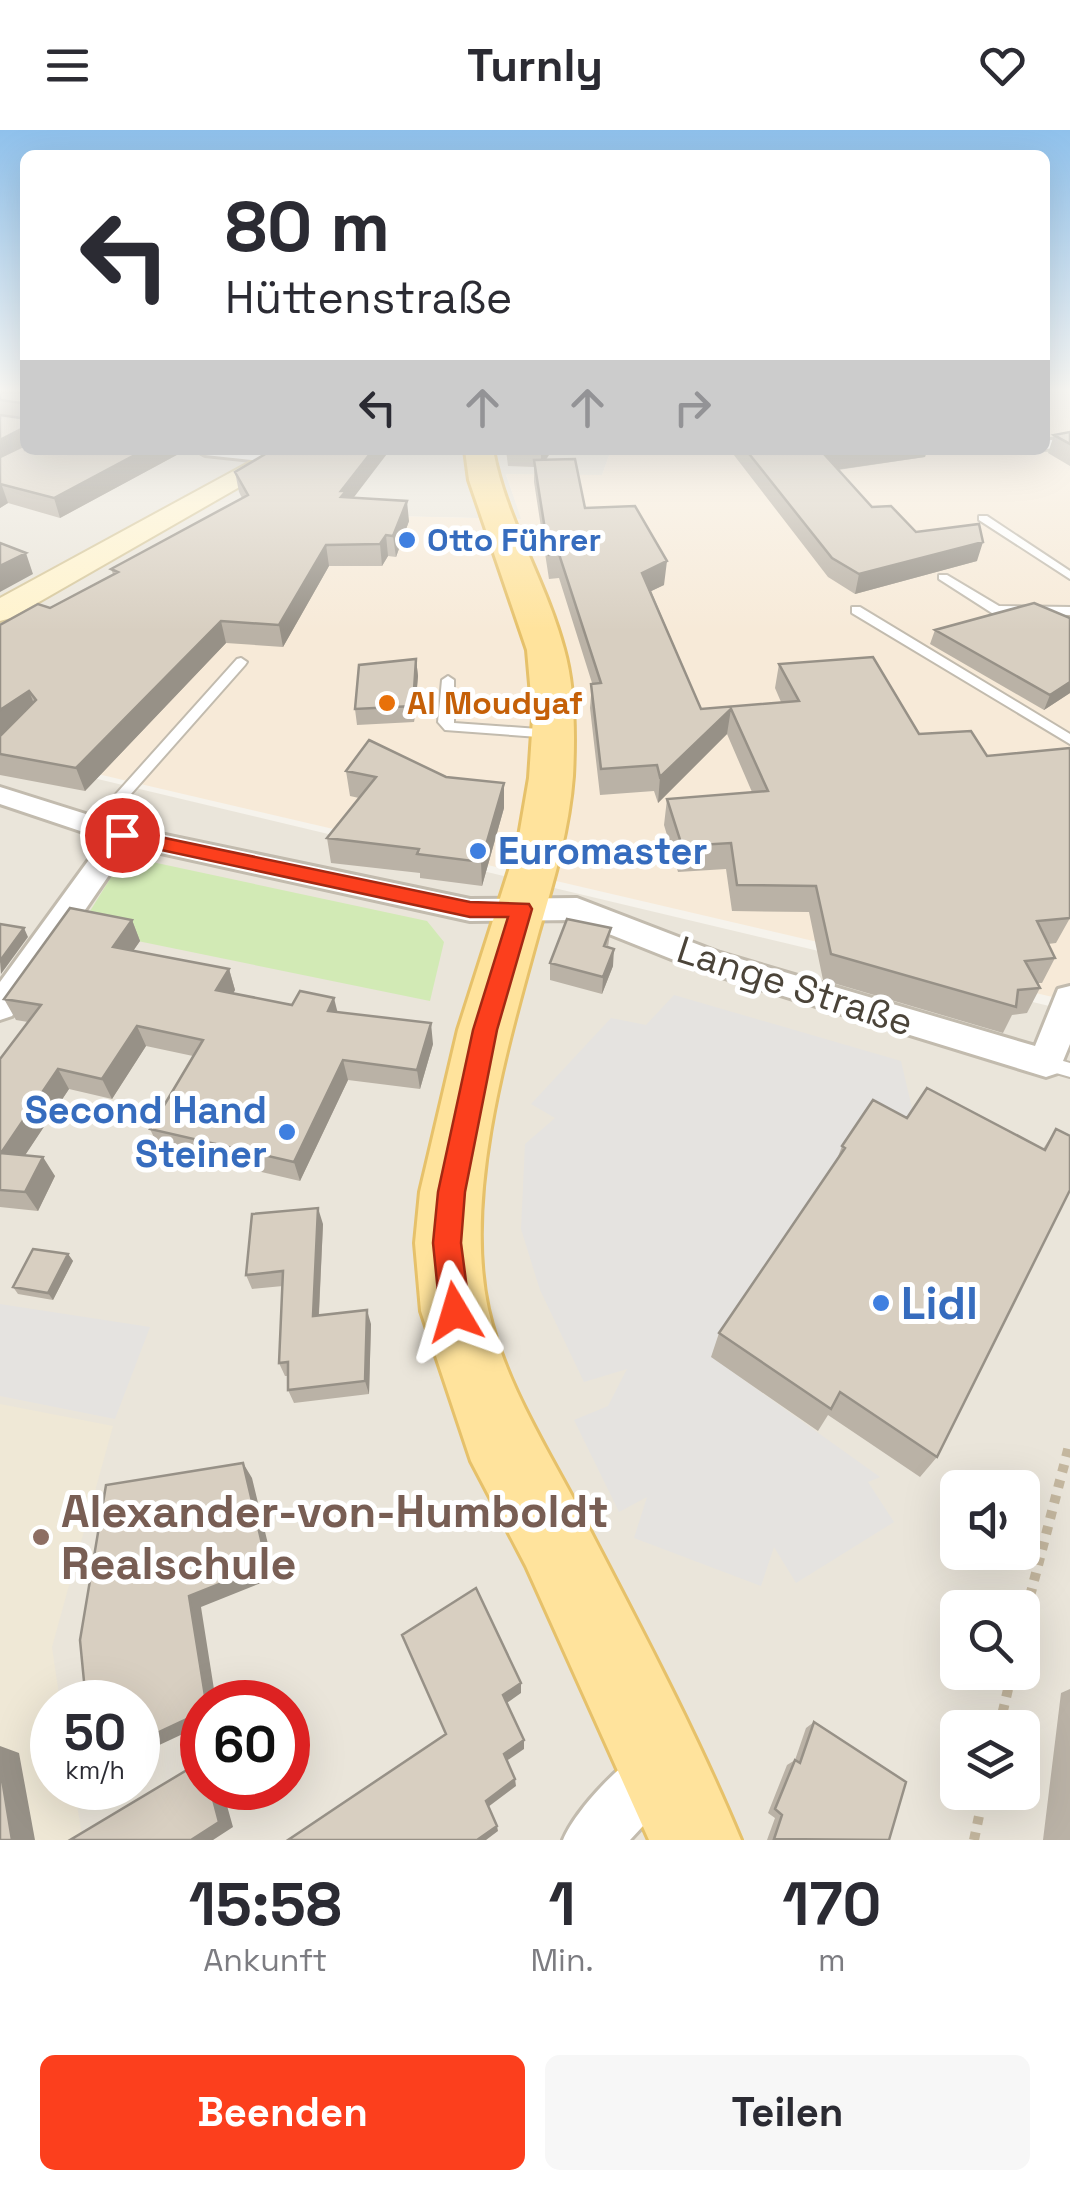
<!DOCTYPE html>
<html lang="de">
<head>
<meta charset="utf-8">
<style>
  :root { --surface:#fff; --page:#f7f7f7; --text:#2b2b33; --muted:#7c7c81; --accent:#fc3f1d }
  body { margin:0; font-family:"Space Grotesk",sans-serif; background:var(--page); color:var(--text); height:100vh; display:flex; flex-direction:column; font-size:38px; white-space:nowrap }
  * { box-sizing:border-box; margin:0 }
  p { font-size:32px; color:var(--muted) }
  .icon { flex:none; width:55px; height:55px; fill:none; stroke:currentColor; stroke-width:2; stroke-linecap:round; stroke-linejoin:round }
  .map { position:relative; height:1710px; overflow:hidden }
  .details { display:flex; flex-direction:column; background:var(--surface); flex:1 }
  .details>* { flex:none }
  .top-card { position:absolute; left:20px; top:20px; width:1030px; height:305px; border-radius:15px; box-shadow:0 10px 40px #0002; background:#fff; color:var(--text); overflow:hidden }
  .tools { position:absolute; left:940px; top:1340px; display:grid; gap:20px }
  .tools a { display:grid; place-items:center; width:100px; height:100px; border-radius:15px; background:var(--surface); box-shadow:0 10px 40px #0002; font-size:50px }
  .speed { position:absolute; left:30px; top:1550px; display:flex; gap:20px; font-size:50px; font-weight:700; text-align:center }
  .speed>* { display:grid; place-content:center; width:130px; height:130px; border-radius:50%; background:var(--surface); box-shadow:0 10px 40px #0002; line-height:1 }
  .speed small { font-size:25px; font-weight:400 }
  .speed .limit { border:15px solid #d22; background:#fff; color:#111 }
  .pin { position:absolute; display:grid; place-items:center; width:85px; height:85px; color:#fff; margin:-42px; border:5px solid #fff; border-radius:50%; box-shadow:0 2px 10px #0007 }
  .me { position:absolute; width:110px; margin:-55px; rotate:353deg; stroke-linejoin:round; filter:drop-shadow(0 0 8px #0008) }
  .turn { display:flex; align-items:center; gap:35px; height:210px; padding:0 40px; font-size:45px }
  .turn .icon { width:130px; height:130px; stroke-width:2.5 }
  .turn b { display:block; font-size:70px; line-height:85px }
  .lanes { display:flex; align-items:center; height:95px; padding:0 40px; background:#0003; justify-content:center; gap:50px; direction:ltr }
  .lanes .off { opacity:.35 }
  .eta { display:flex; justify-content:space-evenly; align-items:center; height:170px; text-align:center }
  .eta b { font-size:60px; font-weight:600; line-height:70px }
  .primary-button { display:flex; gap:20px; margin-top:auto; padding:20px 40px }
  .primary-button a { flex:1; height:115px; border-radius:15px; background:var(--accent); color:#fff; font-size:40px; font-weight:600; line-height:115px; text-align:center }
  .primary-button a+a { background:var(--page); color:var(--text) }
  header { display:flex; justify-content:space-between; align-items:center; height:130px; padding:0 40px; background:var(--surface); font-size:45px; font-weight:600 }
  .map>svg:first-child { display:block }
  .residential { fill:#eae5da; fill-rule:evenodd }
  .commercial { fill:#f7ead8 }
  .education { fill:#efe8d6 }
  .green { fill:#d2eab5 }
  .parking { fill:#e5e3e0 }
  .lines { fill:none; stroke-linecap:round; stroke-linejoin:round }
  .service-casing { stroke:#c2bbae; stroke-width:4 }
  .minor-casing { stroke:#c2bbae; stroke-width:6 }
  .secondary-casing { stroke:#d6c79b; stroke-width:4 }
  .primary-casing { stroke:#e6c16a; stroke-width:6 }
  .path { stroke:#c4b79f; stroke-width:10; stroke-dasharray:8 8; stroke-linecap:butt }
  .service { fill:#fff; fill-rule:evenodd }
  .minor { fill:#fff; fill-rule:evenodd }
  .secondary { fill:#fff3cd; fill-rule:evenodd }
  .primary { fill:#ffe39c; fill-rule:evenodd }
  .wall { fill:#bab2a6 }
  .shaded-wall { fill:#979187 }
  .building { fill:#d8cfc1; stroke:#979187; stroke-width:2.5 }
  .route { fill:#fc3f1d; stroke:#a42913; stroke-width:2.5 }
  .shop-dot { fill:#3f7fe0; stroke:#fff; stroke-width:4 }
  .food-dot { fill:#e8710a; stroke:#fff; stroke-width:4 }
  .education-dot { fill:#8d6e63; stroke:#fff; stroke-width:4 }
  .labels { text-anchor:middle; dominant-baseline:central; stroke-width:10; stroke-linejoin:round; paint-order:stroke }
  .far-shop-label { font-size:32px; font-weight:bold; fill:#366cbe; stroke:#fff; text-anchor:start }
  .far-food-label { font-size:32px; font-weight:bold; fill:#c56008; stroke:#fff; text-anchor:start }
  .shop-label { font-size:38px; font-weight:bold; fill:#366cbe; stroke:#fff; text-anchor:start }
  .street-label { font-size:38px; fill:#4b4439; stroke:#fff }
  .near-shop-label { font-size:45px; font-weight:bold; fill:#366cbe; stroke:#fff; text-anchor:start }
  .near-education-label { font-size:45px; font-weight:bold; fill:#785e54; stroke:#fff; text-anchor:start }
</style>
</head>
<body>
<header><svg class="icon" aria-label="menu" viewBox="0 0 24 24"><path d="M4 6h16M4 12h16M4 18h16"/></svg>Turnly<svg class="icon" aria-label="heart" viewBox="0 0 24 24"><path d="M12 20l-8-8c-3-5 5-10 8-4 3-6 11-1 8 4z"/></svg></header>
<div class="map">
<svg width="1070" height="1710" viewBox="0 0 1070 1710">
  <rect width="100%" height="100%" fill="#f6f3ec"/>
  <path class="residential" d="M0 262 25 320H611L602 345H506L522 389 297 384 64 641 1070 881V1710H0ZM958 1358H1022V1422H958ZM958 1478H1022V1542H958ZM52 1572H138V1658H52ZM202 1572H288V1658H202ZM958 1598H1022V1662H958Z"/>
  <path class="commercial" d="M1045 262H1070V871L42 631 297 384 521 389 506 344 602 345 611 320H1045Z"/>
  <path class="education" d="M0 1274 113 1296 52 1517 60 1572H52V1658H74L83 1710H0Z"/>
  <path class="green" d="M124 726 427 791 444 812 430 871 79 799Z"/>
  <path class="parking" d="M674 865 901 931 914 987 712 1227 880 1347 868 1352 894 1392 796 1453 774 1417 761 1456 634 1408 647 1367 619 1382 574 1290 608 1276 627 1239 584 1252 540 1160 521 1099 525 1014 555 988 531 974 611 888 646 895Z
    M0 1174 150 1197 115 1289 0 1266Z"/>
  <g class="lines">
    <g class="service-casing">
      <path id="service" d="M979 386H987L1070 441V449L979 390Z
        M939 445H947L999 476 1070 477V485L992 483 939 449Z
        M852 477H860L1070 604V614L852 483Z
        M241 528 247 532 245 535 100 699H90L87 696 90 693 237 529Z
        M448 546 454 550V593L552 600 559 604 552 608 445 600 438 592 442 550Z
        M1046 926 1070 933V947L1039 938 1037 933 1039 928Z"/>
    </g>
    <g class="minor-casing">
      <path id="minor" d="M1070 307V317L1045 319V311Z
        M196 320C222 320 266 313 287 328L278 333 205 325Z
        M0 657 127 697 470 769 577 768 720 823 1035 916 1058 859 1070 856V914L1058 943 1046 947 699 840 574 790 470 791 129 716 12 886 0 890V852L104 709 0 674Z
        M661 1610 680 1618 688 1637 680 1656 630 1710H563C577 1677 628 1624 661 1610Z"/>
    </g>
    <g class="secondary-casing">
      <path id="secondary" d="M272 320H304L11 488 0 491V468Z"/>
    </g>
    <g class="primary-casing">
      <path id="primary" d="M465 320H493C506 390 546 451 564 519 575 558 575 606 573 646 569 700 554 750 539 801 508 914 463 1063 488 1179 505 1254 547 1318 582 1385 637 1491 695 1599 741 1710H649L526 1436 471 1331 421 1181 415 1113 420 1062 458 900 518 712 529 648 533 588 527 520 469 350Z"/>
    </g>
    <path class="path" d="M1022 1497 1070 1312
      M999 1598 1012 1542
      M974 1710 984 1662"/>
    <use href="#service" class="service"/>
    <use href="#minor" class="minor"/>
    <use href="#secondary" class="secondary"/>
    <use href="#primary" class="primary"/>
  </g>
  <path class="wall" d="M0 262H25V320H186L60 388 8 373 0 378Z
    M1070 302V336L1048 323 1054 305Z
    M506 320H552L546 330 585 378 664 455 651 461 701 579 781 572 775 558 779 534 919 604 1070 788 1056 813 1048 814 1055 828 1042 853H1038L1040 858 1027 883 1012 885 1003 903 823 850 809 782 732 781 726 739 678 742 664 695 667 669 752 662 727 604 658 673 654 661 600 665 590 578 592 553 559 448 549 449 534 352V337L508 336Z
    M730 320H927L925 327 838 340 872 377 916 402 977 431 855 464 828 447Z
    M235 342 354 368 409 391 396 427 388 426 382 436H329L283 517 226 513 85 661 0 645V495L50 478 113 444 111 439 242 368 239 362Z
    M935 500 1070 563 1044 580 930 514Z
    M416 529 418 546 414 592 357 595 355 579Z
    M369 610 504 678 482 756 420 748V743L331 733 327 708 359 668 350 666 346 641Z
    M132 790 140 811 133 821 229 839 235 860 233 864 292 875 337 882 433 914 420 959 348 950 300 1051 159 1018 150 999 193 926 146 916 112 969 69 959 25 1025 55 1046 38 1081 0 1077V929L28 892 16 890 4 869Z
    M611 798 608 817 613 836 602 864 550 850V833Z
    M907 988 1043 1019 1056 999 937 1327 920 1347 828 1285 818 1301 711 1227 719 1203 836 1032 842 1016Z
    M323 1094 319 1185 371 1194 369 1264 294 1273 288 1260V1246H285L279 1233 283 1156 252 1159 246 1145Z
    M68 1124 73 1131 53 1170 18 1164 13 1157Z
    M1070 1559V1710H1043L1061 1563Z
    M814 1592 889 1710H767L775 1688 768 1683 787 1635 795 1630 806 1598Z"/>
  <path class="shaded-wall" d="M25 297V320L0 333V310Z
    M144 320H186L60 388 54 368Z
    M373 320H390L348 375 341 367V361Z
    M543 320H552L541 337V323Z
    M856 320H927L925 327 821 342 824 324Z
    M1 353 8 373 0 378V354Z
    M407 371 409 391 396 427 393 406Z
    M386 405 388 426 382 436 380 414Z
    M983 412 977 431 855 464 859 444Z
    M326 415 329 436 283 517 279 495Z
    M26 423 33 444 0 462V436Z
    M667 431 664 455 641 466 642 443Z
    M221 491 226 513 85 661 76 638Z
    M416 529 418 546 414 592 413 576Z
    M1070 552V563L1044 580 1050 565Z
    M29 561 38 584 0 609V580Z
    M731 579 727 604 658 673 660 647Z
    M504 653V678L482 756 481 732Z
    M132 790 140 811 122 837 113 817Z
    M24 798 28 807 1 844 0 831Z
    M614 819 613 836 602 864 603 847Z
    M229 839 235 860 223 880 216 860Z
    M334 868 339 888 328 881Z
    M431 893 433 914 420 959 417 940Z
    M137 896 146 916 112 969 102 949Z
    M343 930 348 950 300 1051 294 1032Z
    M58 939 69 959 14 1042 1 1023Z
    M43 1027 55 1046 38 1081 25 1062Z
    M318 1078 323 1094 318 1200 313 1186Z
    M68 1124 73 1131 53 1170 48 1163Z
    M367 1180 371 1194 369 1264 365 1251Z
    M243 1333 252 1348 276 1447 201 1477 216 1572H206L189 1466Z
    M521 1553V1563L504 1575 503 1565Z
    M202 1582V1595L138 1625V1612Z
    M524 1610V1619L505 1632 504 1624Z
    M0 1616 19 1623 35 1710H12L0 1637Z
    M515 1649 516 1656 488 1677 486 1671Z
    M210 1658H222L233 1697 213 1710H191Z
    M497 1696 498 1701 486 1710H477Z"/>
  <path class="building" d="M0 262H25V297L0 310V285L21 288 22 273 0 270Z
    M1070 302V314L1054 305Z
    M25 315V320H144L54 368 0 354V327Z
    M272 320H373L341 361H346L341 367 407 371 393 406 386 405 380 414 326 415 279 495 221 491 76 638 0 624V606L36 570 29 561 0 580V495L38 474 50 478 118 442 111 439 248 365 235 342Z
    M507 320H543L541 323H508Z
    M746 320H856L824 324 872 377 891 376 916 402 979 394 983 412 859 444 832 428Z
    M575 329 585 378 635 376 667 431 642 443 701 579 799 571 779 534 873 527 919 604 971 601 987 626 1070 618V788L1037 791 1055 828 1025 831 1040 858 1018 860 1016 877 831 824 816 756 737 755 731 713 682 716 667 669 768 661 731 579 660 647 657 635 601 639 591 554 601 553 559 424 549 425 534 330Z
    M0 413 26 423 0 436Z
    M1034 473 1070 488V552L1050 565 935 500Z
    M416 529 413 576 355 579 359 535Z
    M369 610 446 647 504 653 481 732 417 724 419 719 327 708 376 647 346 641Z
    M70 778 132 790 113 817 229 839 216 860 292 875 300 861 334 868 328 881 431 893 417 940 343 930 294 1032 150 999 203 910 137 896 102 949 58 939 1 1023 43 1027 25 1062 0 1060V929L41 875 4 869Z
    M567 789 611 798 604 816 614 819 603 847 550 833Z
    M0 794 24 798 0 831Z
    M927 958 1045 1020 1056 999 1070 1006V1060L937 1327 840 1262 831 1279 719 1203 845 1018 842 1016 873 970 907 988Z
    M318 1078 313 1186 367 1180 365 1251 288 1260V1232L279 1233 283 1141 246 1145 252 1084Z
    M33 1119 68 1124 48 1163 13 1157Z
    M243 1333 267 1435 189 1466 206 1572H202V1582L138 1612V1572H86L80 1510 106 1355Z
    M476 1458 521 1553 503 1565 524 1610 504 1624 515 1649 486 1671 497 1696 477 1710H288L446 1604 402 1505Z
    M814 1592 906 1652 889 1710 774 1709 782 1685 775 1679 795 1630 800 1633Z
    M202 1631V1658H210L219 1692 191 1710H70Z
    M0 1637 12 1710H0Z"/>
  <linearGradient id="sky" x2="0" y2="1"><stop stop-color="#8fc1ec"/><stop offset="0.52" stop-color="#fbfaf6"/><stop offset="1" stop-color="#fbfaf6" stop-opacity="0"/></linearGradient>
  <rect width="1070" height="501" fill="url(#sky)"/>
  <path class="route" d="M122 699 470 772 529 774 532 779 497 900 465 1062 461 1113 470 1182 465 1191 455 1195 445 1191 440 1182 433 1113 438 1062 473 900 508 787H470L115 710V701Z"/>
  <g class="shop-dot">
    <circle cx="407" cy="410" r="10"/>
    <circle cx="478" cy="721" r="10"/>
    <circle cx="287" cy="1002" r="10"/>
    <circle cx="881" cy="1173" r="10"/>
  </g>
  <circle class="food-dot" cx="387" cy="573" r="10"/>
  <circle class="education-dot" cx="41" cy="1407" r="10"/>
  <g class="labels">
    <g class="far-shop-label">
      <text x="427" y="410">Otto Führer</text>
    </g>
    <g class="far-food-label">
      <text x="407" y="573">Al Moudyaf</text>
    </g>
    <g class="shop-label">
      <text x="498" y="721">Euromaster</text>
      <text x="267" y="980" text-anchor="end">Second Hand<tspan x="267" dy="44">Steiner</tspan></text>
    </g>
    <g class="street-label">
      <text transform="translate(795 856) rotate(18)">Lange Straße</text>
    </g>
    <g class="near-shop-label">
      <text x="901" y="1173">Lidl</text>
    </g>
    <g class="near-education-label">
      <text x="61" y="1381">Alexander-von-Humboldt<tspan x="61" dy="52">Realschule</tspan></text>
    </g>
  </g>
</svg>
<div class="tools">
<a><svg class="icon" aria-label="sound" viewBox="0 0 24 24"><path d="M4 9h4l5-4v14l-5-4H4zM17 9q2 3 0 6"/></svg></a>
<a><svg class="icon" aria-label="search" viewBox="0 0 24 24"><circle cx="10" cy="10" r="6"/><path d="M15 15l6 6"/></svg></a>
<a><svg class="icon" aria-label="layers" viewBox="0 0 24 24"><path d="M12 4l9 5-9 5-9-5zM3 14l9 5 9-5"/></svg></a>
</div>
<div class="speed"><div>50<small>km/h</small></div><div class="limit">60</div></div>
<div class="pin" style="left:122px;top:705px;background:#d93025"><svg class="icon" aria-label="arrive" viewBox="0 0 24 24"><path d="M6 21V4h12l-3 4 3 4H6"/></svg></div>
<svg class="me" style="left:455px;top:1182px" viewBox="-20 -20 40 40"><path d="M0-17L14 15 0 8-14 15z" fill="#fc3f1d" stroke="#fff" stroke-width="4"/></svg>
<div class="top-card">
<div class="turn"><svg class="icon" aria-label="left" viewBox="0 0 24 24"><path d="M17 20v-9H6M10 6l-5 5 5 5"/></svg><div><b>80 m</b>Hüttenstraße</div></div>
<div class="lanes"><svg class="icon" aria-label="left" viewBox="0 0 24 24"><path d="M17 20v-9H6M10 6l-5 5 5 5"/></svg><svg class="icon off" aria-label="ahead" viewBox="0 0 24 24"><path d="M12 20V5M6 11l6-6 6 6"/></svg><svg class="icon off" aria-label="ahead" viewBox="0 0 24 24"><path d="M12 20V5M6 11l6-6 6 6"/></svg><svg class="icon off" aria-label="right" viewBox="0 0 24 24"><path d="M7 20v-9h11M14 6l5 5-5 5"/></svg></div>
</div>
</div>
<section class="details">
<div class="eta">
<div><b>15:58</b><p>Ankunft</p></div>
<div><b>1</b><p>Min.</p></div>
<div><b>170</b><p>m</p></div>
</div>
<div class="primary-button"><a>Beenden</a><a>Teilen</a></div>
</section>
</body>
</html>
